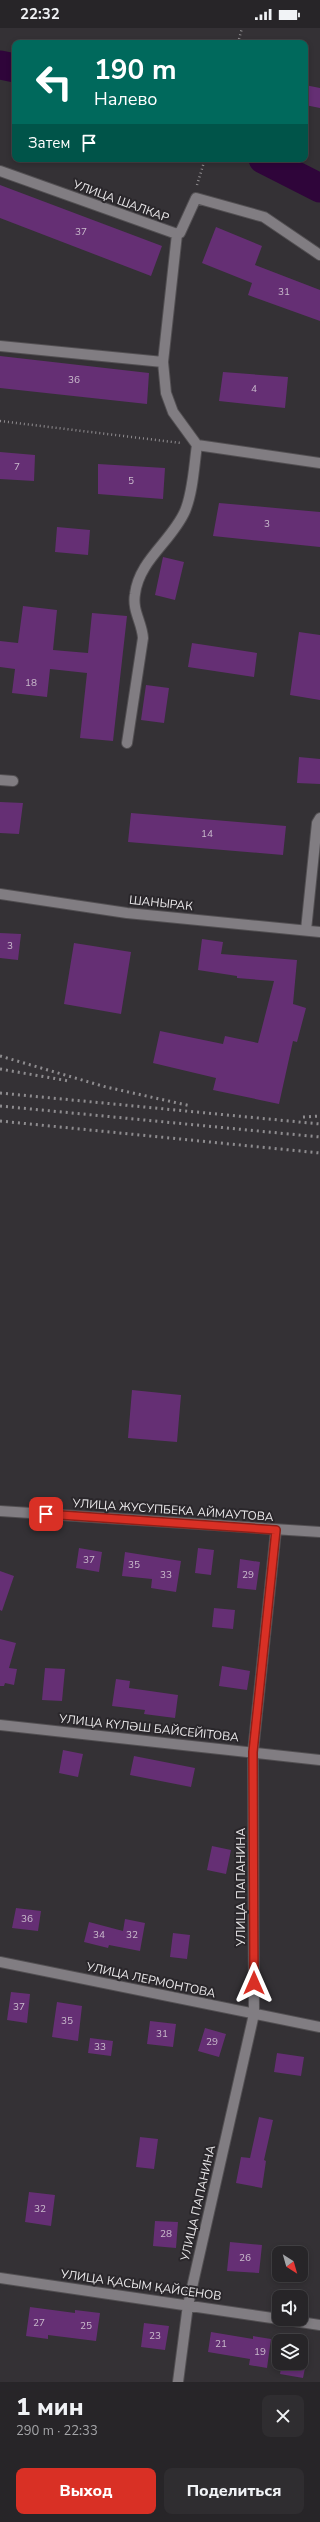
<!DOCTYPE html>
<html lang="ru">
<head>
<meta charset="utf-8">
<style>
  :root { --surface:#272528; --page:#2f2d30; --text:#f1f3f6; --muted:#a4a5a8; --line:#434245; --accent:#d93025 }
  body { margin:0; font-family:"Nunito Sans",sans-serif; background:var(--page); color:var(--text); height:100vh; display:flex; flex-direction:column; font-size:15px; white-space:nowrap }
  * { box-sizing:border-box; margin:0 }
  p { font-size:13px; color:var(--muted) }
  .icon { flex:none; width:22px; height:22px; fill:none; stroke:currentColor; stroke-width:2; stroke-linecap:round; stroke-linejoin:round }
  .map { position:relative; height:2354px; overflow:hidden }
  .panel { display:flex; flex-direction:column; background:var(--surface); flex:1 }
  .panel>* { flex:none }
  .guide { position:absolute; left:12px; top:12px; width:296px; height:122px; border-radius:8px; box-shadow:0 2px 6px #0003,0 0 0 1px var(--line); background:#00695c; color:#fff; overflow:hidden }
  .needle { width:26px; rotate:143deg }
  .tools { position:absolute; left:272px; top:2218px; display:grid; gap:8px }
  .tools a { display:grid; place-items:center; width:36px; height:36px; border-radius:8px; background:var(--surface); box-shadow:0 2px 6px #0003,0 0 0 1px var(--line); font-size:20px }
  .pin { position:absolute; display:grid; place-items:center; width:34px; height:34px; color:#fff; margin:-17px; border-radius:8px; box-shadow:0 2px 6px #0006 }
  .me { position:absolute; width:44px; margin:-22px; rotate:0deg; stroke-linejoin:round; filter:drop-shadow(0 0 3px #0008) }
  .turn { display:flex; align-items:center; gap:14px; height:84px; padding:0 16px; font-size:18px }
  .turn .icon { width:52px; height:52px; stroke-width:2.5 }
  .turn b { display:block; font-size:28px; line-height:34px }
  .then { display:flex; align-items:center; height:38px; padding:0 16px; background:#0003; gap:8px; font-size:15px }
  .round { display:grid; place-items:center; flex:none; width:42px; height:42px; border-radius:8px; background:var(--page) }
  .overview { display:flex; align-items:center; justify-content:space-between; height:68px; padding:0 16px }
  h1 { font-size:24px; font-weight:800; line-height:30px }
  .cta { display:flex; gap:8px; margin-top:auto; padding:8px 16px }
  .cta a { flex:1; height:46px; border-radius:8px; background:var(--accent); color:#fff; font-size:16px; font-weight:800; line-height:46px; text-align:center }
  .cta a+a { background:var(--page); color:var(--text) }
  .status { display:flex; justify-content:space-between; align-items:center; height:28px; padding:0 20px; background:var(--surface); direction:ltr }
  .status svg { height:11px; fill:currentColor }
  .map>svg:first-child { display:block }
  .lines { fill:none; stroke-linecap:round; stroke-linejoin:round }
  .river { stroke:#2f053a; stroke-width:29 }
  .building { fill:#652f74 }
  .minor-casing { stroke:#524f52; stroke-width:12 }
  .path { stroke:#908d90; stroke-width:2.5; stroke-dasharray:1 3; stroke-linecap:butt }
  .minor { stroke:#817d82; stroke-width:10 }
  .rail { stroke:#8e8c8f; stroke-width:3; stroke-dasharray:2 4; stroke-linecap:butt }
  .route-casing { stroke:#8d1f18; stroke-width:10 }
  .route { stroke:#d93025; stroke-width:7 }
  .labels { text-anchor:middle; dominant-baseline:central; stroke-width:4; stroke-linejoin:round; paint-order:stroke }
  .number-label { font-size:10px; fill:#c9bacc }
  .street-label { font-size:12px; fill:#eae8ea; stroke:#2a272b }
</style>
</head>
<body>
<div class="status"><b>22:32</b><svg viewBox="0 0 49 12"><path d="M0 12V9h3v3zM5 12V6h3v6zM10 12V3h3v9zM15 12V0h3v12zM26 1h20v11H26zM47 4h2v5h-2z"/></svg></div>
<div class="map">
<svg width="320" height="2354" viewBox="0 0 320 2354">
  <rect width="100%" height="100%" fill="#343135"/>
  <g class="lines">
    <path class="river" d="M0 37 15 40
      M263 131 320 160"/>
  </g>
  <path class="building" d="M305 57 320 60V80L305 77Z
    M0 157 162 218 151 248 0 190Z
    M216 199 262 218 255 237 320 262V293L248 267 252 255 202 235Z
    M0 328 149 345 147 376 0 360Z
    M223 344 288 349 285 380 219 373Z
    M0 424 35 427 34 453 0 451Z
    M98 436 165 440 163 471 98 466Z
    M219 475 320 484V519L213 508Z
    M57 499 90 502 88 527 55 524Z
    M163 529 184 534 175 572 155 567Z
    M23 578 57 582 53 622 88 625 92 585 127 588 113 713 80 710 87 645 50 641 47 669 12 665 15 641 0 639V613L18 615Z
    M299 604 320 607V672L290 667Z
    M192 615 257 625 254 649 188 639Z
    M146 657 169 660 164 695 141 692Z
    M299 729 320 731V756L297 755Z
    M0 774 23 775 19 806 0 805Z
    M131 785 286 798 283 827 128 814Z
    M0 905 21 906 18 932 0 930Z
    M202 911 223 914 221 926 297 932 293 976 306 980 297 1014 293 1013 279 1076 213 1062 216 1050 153 1035 160 1003 223 1016 225 1008 258 1015 274 953 237 950V948L198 942Z
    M74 915 131 924 121 986 64 976Z
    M132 1362 181 1367 177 1414 128 1410Z
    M79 1520 102 1524 99 1544 76 1540Z
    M198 1520 214 1522 211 1547 195 1545Z
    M125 1524 181 1533 176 1564 151 1560 152 1551 122 1548Z
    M240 1531 260 1534 256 1562 237 1560Z
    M0 1543 14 1548 2 1583 0 1582Z
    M214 1580 235 1582 233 1601 212 1599Z
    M0 1611 16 1615 9 1640 17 1641 14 1657 5 1655 4 1658H0Z
    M222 1638 250 1643 247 1662 219 1658Z
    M45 1640 65 1641 62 1673 42 1672Z
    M116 1651 130 1653 129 1660 178 1667 175 1690 144 1686 145 1682 112 1678Z
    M63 1722 83 1726 78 1749 59 1745Z
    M134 1728 195 1740 191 1759 130 1747Z
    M212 1818 231 1822 226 1846 207 1842Z
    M16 1880 41 1883 38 1903 12 1900Z
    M125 1891 145 1895 140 1923 109 1917 108 1920 84 1914 89 1894 123 1903Z
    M173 1905 190 1907 187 1931 170 1929Z
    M11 1964 30 1966 27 1995 7 1992Z
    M57 1974 82 1978 78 2013 52 2009Z
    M150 1993 176 1996 173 2019 147 2016Z
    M205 2000 226 2006 219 2029 198 2023Z
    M90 2010 113 2013 111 2028 88 2025Z
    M277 2025 304 2029 301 2048 274 2044Z
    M259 2089 273 2092 264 2132 266 2133 262 2160 236 2155 241 2129 250 2130Z
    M140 2109 158 2111 154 2141 136 2139Z
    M29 2164 55 2167 51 2198 25 2194Z
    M155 2193 178 2194 176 2220 153 2218Z
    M230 2214 262 2217 259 2245 227 2243Z
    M30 2279 75 2285V2282L100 2285 96 2313 48 2307V2311L26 2308Z
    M144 2295 169 2298 165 2322 141 2319Z
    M211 2304 253 2311V2308L271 2311 267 2340 249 2337 250 2331 208 2324Z
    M282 2335H306L303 2350 280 2346Z"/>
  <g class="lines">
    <g class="minor-casing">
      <path id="minor" d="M0 143 177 206 180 205 196 170 264 189 320 227
        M0 318 163 334
        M197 417 320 435
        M127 715 143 610C142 594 132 583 135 566 139 532 172 513 185 483 193 464 194 438 197 417L173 384 166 365 163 334 177 206
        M0 752 13 753
        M0 866 127 885 320 904
        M306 902 317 795 320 790
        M0 1483 320 1504
        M0 1697 320 1732
        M0 1934 320 1999
        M0 2250 279 2291
        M281 2291 320 2297
        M178 2354 188 2277 254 1986 253 1724 276 1502"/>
    </g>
    <path class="path" d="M238 15 242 0
      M197 157 205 131
      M0 393 181 415"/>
    <use href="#minor" class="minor"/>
    <path class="rail" d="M0 1028 106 1059 191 1078
      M0 1041 69 1053
      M0 1065 320 1096
      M0 1078 320 1109
      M303 1089 320 1088
      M0 1093 320 1125"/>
  </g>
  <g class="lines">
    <g class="route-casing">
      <path id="route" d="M46 1486 276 1502 253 1724 254 1955"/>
    </g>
    <use href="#route" class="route"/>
  </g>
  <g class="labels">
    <g class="number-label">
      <text x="81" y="204">37</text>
      <text x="284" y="264">31</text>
      <text x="74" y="352">36</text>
      <text x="254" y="361">4</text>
      <text x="17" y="439">7</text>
      <text x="131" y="453">5</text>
      <text x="267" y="496">3</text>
      <text x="31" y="655">18</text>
      <text x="207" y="806">14</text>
      <text x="10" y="918">3</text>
      <text x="89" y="1532">37</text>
      <text x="134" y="1537">35</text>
      <text x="166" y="1547">33</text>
      <text x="248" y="1547">29</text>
      <text x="27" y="1891">36</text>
      <text x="99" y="1907">34</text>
      <text x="132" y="1907">32</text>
      <text x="19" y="1979">37</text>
      <text x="67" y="1993">35</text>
      <text x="162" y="2006">31</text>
      <text x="212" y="2014">29</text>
      <text x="100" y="2019">33</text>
      <text x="40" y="2181">32</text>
      <text x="166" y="2206">28</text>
      <text x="245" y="2230">26</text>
      <text x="39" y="2295">27</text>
      <text x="86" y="2298">25</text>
      <text x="155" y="2308">23</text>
      <text x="221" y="2316">21</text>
      <text x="260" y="2324">19</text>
    </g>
    <g class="street-label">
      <text transform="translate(121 173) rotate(20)">УЛИЦА ШАЛКАР</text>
      <text transform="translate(161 875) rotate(6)">ШАНЫРАК</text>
      <text transform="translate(173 1482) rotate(4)">УЛИЦА ЖУСУПБЕКА АЙМАУТОВА</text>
      <text transform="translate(149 1700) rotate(6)">УЛИЦА КҮЛӘШ БАЙСЕЙІТОВА</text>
      <text transform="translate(241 1859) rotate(-90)">УЛИЦА ПАПАНИНА</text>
      <text transform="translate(151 1952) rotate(12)">УЛИЦА ЛЕРМОНТОВА</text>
      <text transform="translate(198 2175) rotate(-77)">УЛИЦА ПАПАНИНА</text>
      <text transform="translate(141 2257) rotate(8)">УЛИЦА ҚАСЫМ ҚАЙСЕНОВ</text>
    </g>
  </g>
</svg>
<div class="tools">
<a><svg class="needle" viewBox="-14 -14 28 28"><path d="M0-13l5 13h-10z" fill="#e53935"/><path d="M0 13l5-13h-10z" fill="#a4a5a8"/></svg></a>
<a><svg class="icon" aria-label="sound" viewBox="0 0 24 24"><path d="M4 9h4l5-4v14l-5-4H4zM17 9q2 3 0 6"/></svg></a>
<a><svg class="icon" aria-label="layers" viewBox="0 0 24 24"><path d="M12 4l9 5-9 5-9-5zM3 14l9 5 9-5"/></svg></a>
</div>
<div class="pin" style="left:46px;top:1486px;background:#d93025"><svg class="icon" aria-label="arrive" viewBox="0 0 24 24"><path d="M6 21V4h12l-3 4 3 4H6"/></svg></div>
<svg class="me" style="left:254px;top:1955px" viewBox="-20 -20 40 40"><path d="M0-17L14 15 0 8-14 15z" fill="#d93025" stroke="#fff" stroke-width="4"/></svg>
<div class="guide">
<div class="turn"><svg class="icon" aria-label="left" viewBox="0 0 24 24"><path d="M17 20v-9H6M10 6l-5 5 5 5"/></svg><div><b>190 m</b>Налево</div></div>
<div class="then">Затем<svg class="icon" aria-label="arrive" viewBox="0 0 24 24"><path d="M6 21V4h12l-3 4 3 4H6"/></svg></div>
</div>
</div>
<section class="panel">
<div class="overview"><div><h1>1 мин</h1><p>290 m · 22:33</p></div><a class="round"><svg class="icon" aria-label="close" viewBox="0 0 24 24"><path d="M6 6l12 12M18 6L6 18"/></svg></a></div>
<div class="cta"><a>Выход</a><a>Поделиться</a></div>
</section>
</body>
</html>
